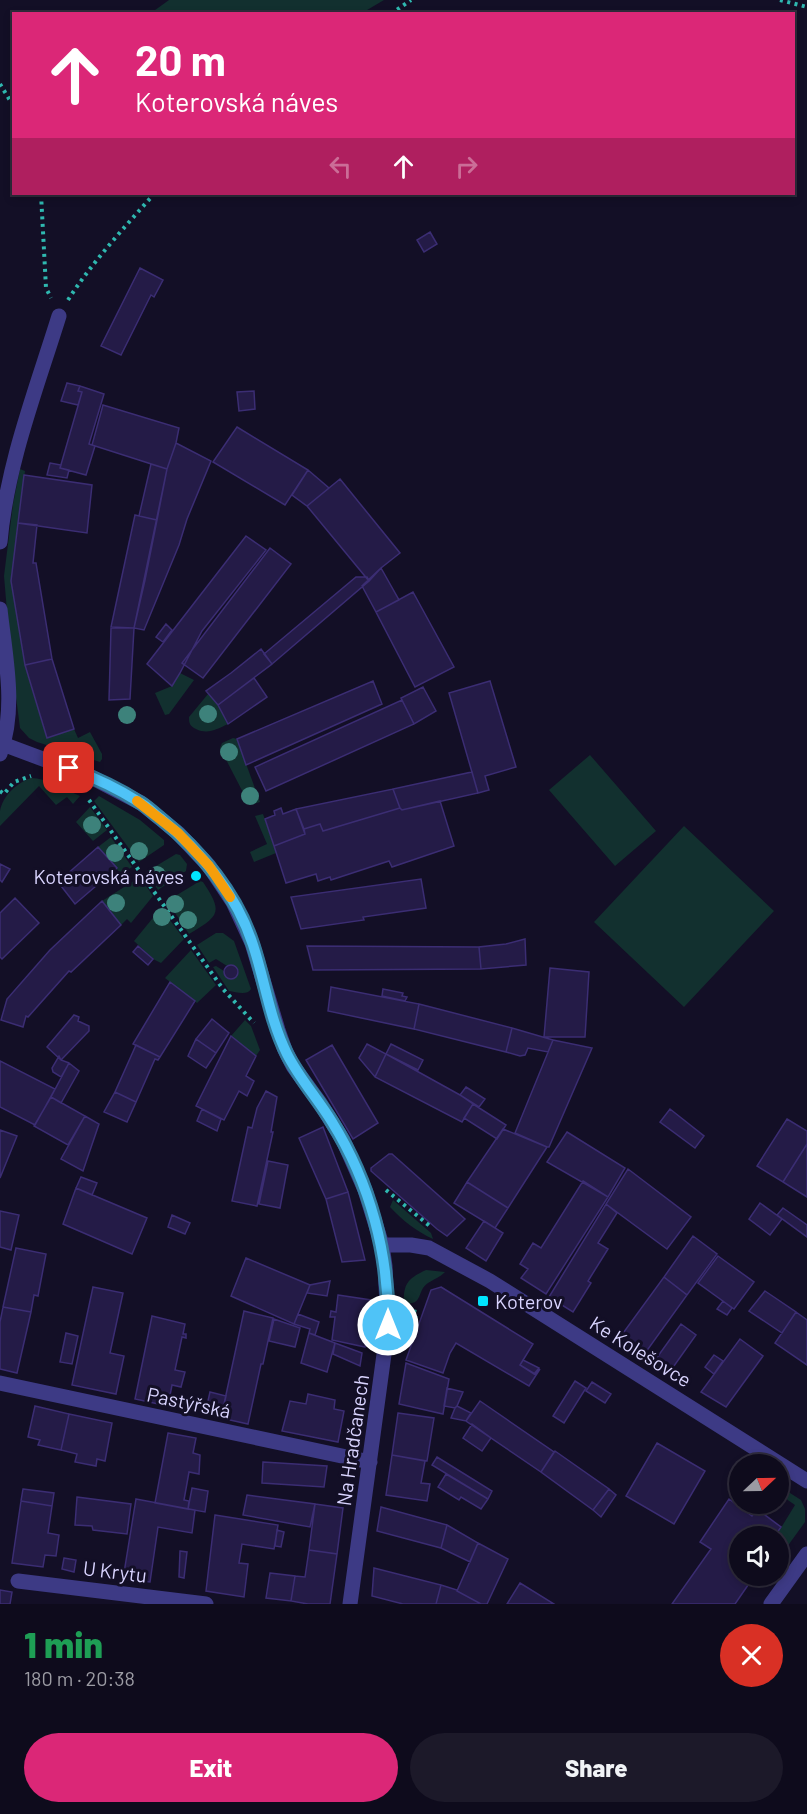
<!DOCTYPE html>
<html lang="en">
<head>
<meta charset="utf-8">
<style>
  :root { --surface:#0e0b1c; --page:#1c1929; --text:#f1f3f6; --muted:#9b9ba3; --line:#2e2b3b; --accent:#db2777 }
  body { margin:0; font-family:Barlow,sans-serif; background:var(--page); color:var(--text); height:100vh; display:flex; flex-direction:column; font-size:22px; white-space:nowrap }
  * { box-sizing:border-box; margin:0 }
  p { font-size:20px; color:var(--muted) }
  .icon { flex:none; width:33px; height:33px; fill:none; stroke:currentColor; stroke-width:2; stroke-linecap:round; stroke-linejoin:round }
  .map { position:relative; height:1604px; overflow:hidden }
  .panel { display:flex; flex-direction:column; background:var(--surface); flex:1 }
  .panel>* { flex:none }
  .top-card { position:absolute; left:12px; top:12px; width:783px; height:183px; border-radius:0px; box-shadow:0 3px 9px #0003,0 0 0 2px var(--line); background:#db2777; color:#fff; overflow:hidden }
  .needle { width:39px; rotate:68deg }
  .tools { position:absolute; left:729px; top:1454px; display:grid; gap:12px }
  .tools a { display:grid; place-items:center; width:60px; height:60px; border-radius:50%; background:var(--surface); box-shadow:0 3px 9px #0003,0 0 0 2px var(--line); font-size:30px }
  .pin { position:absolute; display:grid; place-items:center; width:51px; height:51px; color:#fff; margin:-26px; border-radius:12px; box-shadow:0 3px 9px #0006 }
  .me { position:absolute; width:66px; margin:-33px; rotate:0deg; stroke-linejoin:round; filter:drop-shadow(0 0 4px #0008) }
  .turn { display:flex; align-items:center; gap:21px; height:126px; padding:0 24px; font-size:27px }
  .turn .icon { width:78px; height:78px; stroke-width:2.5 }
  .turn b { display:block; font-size:42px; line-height:51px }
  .lanes { display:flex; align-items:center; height:57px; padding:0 24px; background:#0003; justify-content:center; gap:30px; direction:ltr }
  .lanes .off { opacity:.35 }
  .round { display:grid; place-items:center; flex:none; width:63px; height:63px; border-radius:32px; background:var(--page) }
  .head { display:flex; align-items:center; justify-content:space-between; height:102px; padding:0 24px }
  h1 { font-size:36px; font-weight:800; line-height:45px; color:#1e9e55 }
  .primary-button { display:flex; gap:12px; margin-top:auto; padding:12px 24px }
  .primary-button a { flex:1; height:69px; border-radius:36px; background:var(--accent); color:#fff; font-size:24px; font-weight:800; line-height:69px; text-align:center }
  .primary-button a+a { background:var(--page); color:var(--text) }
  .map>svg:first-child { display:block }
  .green { fill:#12302f }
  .building { fill:#241b47; stroke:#3b2d73; stroke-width:1.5 }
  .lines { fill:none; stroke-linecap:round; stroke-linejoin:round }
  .path { stroke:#2fb8b0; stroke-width:4; stroke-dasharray:3 4.5; stroke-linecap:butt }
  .minor { stroke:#3d3a85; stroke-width:15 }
  .tree { fill:#3d827b }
  .route-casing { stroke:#337fa1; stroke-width:15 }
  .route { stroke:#4fc3f7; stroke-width:10 }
  .slow { stroke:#f59e0b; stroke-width:10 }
  .poi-dot { fill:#00e5ff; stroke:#130f26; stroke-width:2 }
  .labels { text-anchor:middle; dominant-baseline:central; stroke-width:6; stroke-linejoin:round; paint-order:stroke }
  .poi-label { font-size:20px; fill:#d9d4ff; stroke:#130f26; text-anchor:end }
  .street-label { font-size:20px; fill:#d9d4ff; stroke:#130f26 }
</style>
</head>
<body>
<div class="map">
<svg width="807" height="1604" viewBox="0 0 807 1604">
  <rect width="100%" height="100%" fill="#130f26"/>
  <path class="green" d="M169 0H384L362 13H151Z
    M20 469 25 471 18 523 25 666 47 738 74 729 78 738 90 732 102 754V759L100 762 37 742 29 738 20 728 11 658 4 576 13 504Z
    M180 673 194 680 169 714 165 715 155 693 172 686Z
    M208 694 218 705 228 724C217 729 208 735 196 729 190 726 189 724 189 717Z
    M233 738 237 739 260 802 253 804 248 802 220 748 222 743Z
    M590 755 656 831 615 866 549 790Z
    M31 778C47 778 66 790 80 796L73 804 67 797 56 805 39 786 0 826C0 821 0 815 0 811 3 795 17 783 31 778Z
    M99 796 140 820 164 840V845L139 862 94 801Z
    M90 807 107 830 93 841 76 822Z
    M263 814 276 853 254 862 250 852 267 844 255 816Z
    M684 826 774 911 684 1007 594 922Z
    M111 837 132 867 121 874 98 847Z
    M176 854 180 855 187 864 186 871 158 890 146 872Z
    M140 877 153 896 131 923 127 919 121 925 102 901Z
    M200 881 203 882C223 912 220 916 189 934L167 901Z
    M161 908 184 939 161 963 153 959 134 941Z
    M216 933H223L234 941 251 989C247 996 236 992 229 991L213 967 216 966 224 971 227 978H234L239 972 236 966H227L216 959 209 963 197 945Z
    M191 950 216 985 197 1003 165 978Z
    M245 1020 251 1026 260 1050 256 1056 231 1036Z
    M393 1200 431 1233 433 1239C416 1231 403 1221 390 1207Z
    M426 1270 445 1272C439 1278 434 1279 428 1283 416 1291 424 1306 404 1303 403 1283 409 1278 426 1270Z
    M779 1486 801 1500 805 1509V1522L779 1558 778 1536H776L795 1505 779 1494Z"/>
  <path class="building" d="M430 232 437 244 424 252 417 240Z
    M140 268 163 280 154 297 151 295 121 355 101 346Z
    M67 383 80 386 78 391 82 392 78 405 61 401Z
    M80 386 104 394 89 444 95 446 86 475 60 468 82 392 78 391Z
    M254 391 255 409 239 411 237 392Z
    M103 405 179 428 176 443 167 469 92 445Z
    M237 427 308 470 285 505 213 462Z
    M176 443 211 461 187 519 179 545 144 630 134 628 167 469Z
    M50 463 61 465 60 468 69 470 67 478 47 475Z
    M151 464 167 469 157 520 139 516Z
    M308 470 329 488 307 506 292 495Z
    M24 475 92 485 87 533 18 523Z
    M340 479 400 553 381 568 369 581 307 506Z
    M135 515 157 520 145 580 134 628 111 627Z
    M18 523 37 525 33 563H36L52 659 25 665 11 581Z
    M246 536 266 550 202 631 180 673 172 686 147 664Z
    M270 548 291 564 203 678 182 663Z
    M381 568 399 600 376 612 362 586Z
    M356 577H367L369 581 272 664 264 654Z
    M413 592 454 667 415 687 376 612Z
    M166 624 172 630 163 642 156 637Z
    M111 628H134L130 699 109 700Z
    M261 649 272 664 218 705 206 691 231 673Z
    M52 659 74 729 47 738 25 665Z
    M254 678 267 697 228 724 218 705Z
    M373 681 382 704 246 765 237 739Z
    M490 681 516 767 485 776 489 790 478 793 449 693Z
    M423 687 436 711 414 724 401 698Z
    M402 700 414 724 266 791 255 767Z
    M472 772 478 793 402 810 400 808 393 789Z
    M393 789 400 808 323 831 320 824 304 829 296 809Z
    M440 801 454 846 392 867 389 861 331 880 330 877 318 881 316 874 286 883 274 846 305 834 304 829 320 824 323 831 400 808 402 810Z
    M281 808 283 814 296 809 305 834 274 846 265 819 275 815 274 811Z
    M98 847 117 868 75 904 58 882Z
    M0 864 10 869 2 882 0 880Z
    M421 879 426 908 363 917 364 920 301 929 291 897Z
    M15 898 39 923 2 959 0 957V913Z
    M102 901 121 925 71 972 69 971 28 1017 26 1016 23 1027 1 1020 7 999 50 950Z
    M525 939 526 965 481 969 479 947 506 944Z
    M138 946 153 959 148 965 133 952Z
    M307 946 479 947 481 969 313 970Z
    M224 972a7 7 0 1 1 14 0a7 7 0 1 1-14 0Z
    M550 968 589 972 585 1037H544Z
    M170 982 195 1001 160 1057 133 1044Z
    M331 987 419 1004 414 1029 328 1011Z
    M383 989 403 993 402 996 407 997 405 1001 382 996Z
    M419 1004 512 1028 506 1052 414 1029Z
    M74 1015 79 1017 78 1021 89 1026V1031L61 1060 47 1047Z
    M212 1019 229 1033 216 1053 196 1039Z
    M512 1028 553 1040 548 1052 528 1048 525 1055 520 1056 506 1052Z
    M231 1036 256 1056 246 1076 254 1081 247 1096 239 1091 224 1120 196 1106Z
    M196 1039 216 1053 206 1068 188 1056Z
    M553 1040 592 1048 549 1147H547L515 1133Z
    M367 1044 386 1054 375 1077 359 1058Z
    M391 1044 423 1060 418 1070 386 1054Z
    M136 1045 160 1057 158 1060 155 1059 136 1102 115 1092Z
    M332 1045 378 1123 353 1139 306 1060Z
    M386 1054 460 1095 473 1104 462 1122 375 1077Z
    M59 1056 61 1060 69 1063 61 1077 53 1072 52 1068Z
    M0 1061 55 1089 35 1125 0 1107Z
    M69 1063 79 1071 61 1103 51 1097Z
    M466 1087 485 1099 479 1107 460 1095Z
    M266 1091 277 1097 271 1132H273L257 1206 232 1201 248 1127 252 1128 257 1108Z
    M115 1092 136 1102 127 1122 104 1112Z
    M51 1097 85 1116 68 1145 34 1126Z
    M473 1104 506 1125 497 1139 464 1118Z
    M202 1109 221 1119 217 1131 197 1121Z
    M670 1109 704 1136 695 1148 660 1122Z
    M85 1116 99 1124 83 1171 61 1159Z
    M787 1119 807 1131V1144L783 1182 757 1166Z
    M323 1127 348 1192 326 1199 299 1138Z
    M503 1129 547 1147 508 1208 467 1182Z
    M0 1130 17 1136 0 1178Z
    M567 1132 625 1168 608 1197 547 1162Z
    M807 1144V1197L783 1182Z
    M389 1154H392L465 1219 447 1236 437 1229 371 1171V1168Z
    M268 1161 288 1165 280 1208 259 1204Z
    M628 1169 691 1217 667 1249 606 1204Z
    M81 1177 97 1183 92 1195 76 1188Z
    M583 1181 608 1197 546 1294 521 1278 528 1269 520 1264 533 1243 541 1248Z
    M467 1182 508 1208 495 1228 454 1203Z
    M76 1188 147 1218 132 1254 63 1224Z
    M348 1192 365 1260 342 1262 326 1199Z
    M760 1203 782 1219 770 1235 749 1219Z
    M606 1204 617 1213 598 1243 608 1249 588 1281 591 1283 573 1312 549 1297Z
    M783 1208 807 1225V1237L777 1215Z
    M0 1211 19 1215 11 1250 0 1247Z
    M172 1215 190 1223 185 1234 168 1227Z
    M484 1221 503 1233 486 1261 466 1248Z
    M693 1236 717 1254 687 1295 664 1277Z
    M16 1248 46 1254 38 1296 34 1295 31 1312 3 1307Z
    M718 1256 754 1282 734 1309 698 1283Z
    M246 1258 310 1285 294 1324 231 1296Z
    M664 1277 687 1295 643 1356 618 1340Z
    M330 1281 327 1296 307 1293 310 1285Z
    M93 1287 123 1293 110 1353 124 1356 116 1394 72 1385Z
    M441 1287 533 1344 520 1365 535 1374 540 1369 529 1386 456 1343 450 1353 443 1373 406 1360 431 1290Z
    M765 1291 796 1312 782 1333 749 1311Z
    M338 1295 371 1300 365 1347 332 1340 335 1317H330L331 1311 336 1312Z
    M723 1301 732 1308 727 1315 717 1309Z
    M3 1307 31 1312 17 1373 0 1369V1322Z
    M244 1311 273 1318 263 1364H261L248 1424 221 1418Z
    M796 1312 807 1320V1365L775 1343Z
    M298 1314 319 1322 315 1335 309 1333 310 1329 294 1324Z
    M152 1316 185 1324 183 1334H186V1338L182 1337 175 1370 185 1372 181 1387 172 1385 168 1406 135 1399Z
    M274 1319 300 1328 295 1347 269 1341Z
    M681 1324 696 1335 669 1373 653 1363Z
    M66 1333 78 1336 72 1364 60 1362Z
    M309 1333 335 1343 327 1372 301 1363Z
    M740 1339 763 1356 726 1407 701 1392Z
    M335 1343 362 1353 360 1366 333 1354Z
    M714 1355 723 1361 714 1374 705 1367Z
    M523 1360 539 1368 534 1374 520 1365Z
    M406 1363 449 1379 443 1414 399 1404Z
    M575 1381 586 1388 564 1423 553 1416Z
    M592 1382 611 1394 605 1403 586 1391Z
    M447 1388 463 1392 457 1406 455 1408 444 1406Z
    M210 1392 226 1396 221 1418 205 1414Z
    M308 1394 335 1400 334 1409 344 1411 338 1442 282 1431 290 1401 306 1404Z
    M480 1401 554 1452 541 1472 466 1421Z
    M35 1406 69 1414 61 1450 38 1445 40 1440 28 1437Z
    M457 1406 471 1413 466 1421 451 1418 455 1408Z
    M398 1413 434 1418 427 1461 392 1455Z
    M69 1414 112 1423 105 1461 97 1459 96 1466 75 1462 77 1454 61 1450Z
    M472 1424 491 1438 482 1451 463 1438Z
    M168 1433 196 1438 193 1453 200 1455 199 1474 189 1472 184 1500 189 1501 188 1509 155 1503Z
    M657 1443 705 1471 674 1524 626 1496Z
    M555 1451 609 1489 593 1510 541 1472Z
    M392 1455 425 1461 421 1483 430 1484 427 1501 386 1495Z
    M437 1457 492 1491 488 1499 432 1465Z
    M263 1462 327 1466 324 1487 262 1483Z
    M446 1474 488 1499 481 1509 461 1497 459 1500 438 1487Z
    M192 1488 208 1491 205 1512 188 1509Z
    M23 1489 54 1493 52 1506 21 1501Z
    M609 1489 616 1495 601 1517 593 1510Z
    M247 1495 315 1504 310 1527 243 1515Z
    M77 1497 131 1504 127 1534 93 1530 92 1526 75 1525Z
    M136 1499 195 1510 192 1533 158 1527 150 1582 123 1579Z
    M729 1499 752 1516 757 1509 781 1527 775 1536H740V1575H755L735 1604H672L711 1549 700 1542Z
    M21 1501 52 1506 48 1533 59 1535 56 1556 45 1555 43 1567 12 1563Z
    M315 1504 343 1508 337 1554 309 1550Z
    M381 1507 447 1525 441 1548 377 1531Z
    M215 1515 278 1525 274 1549 242 1544 239 1563 248 1564 244 1597 206 1591Z
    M447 1525 478 1543 470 1562 441 1548Z
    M277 1530 284 1532 281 1547 275 1546Z
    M478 1543 508 1559 487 1604H481L457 1591Z
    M309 1550 337 1554 330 1604H308L291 1601 295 1576 305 1577Z
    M180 1551 187 1552 184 1578 179 1577Z
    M64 1558 76 1560 74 1572 62 1569Z
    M374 1568 441 1585 436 1604H403L372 1596Z
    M270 1573 295 1576 291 1601 266 1598Z
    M520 1583 554 1604H507Z
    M441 1585 457 1590V1591L481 1604H436Z
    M0 1590 12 1592 10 1604H0Z"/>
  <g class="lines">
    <path class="path" d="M780 0 807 7
      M391 14 411 0
      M0 84 14 107
      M41 194 46 288 51 298
      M68 300C93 261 124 228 154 194
      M0 791 4 794 14 782 31 776
      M89 800 223 989 254 1023
      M386 1190 431 1227
      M406 1310 417 1312 407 1343"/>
    <path class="minor" d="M0 542C7 464 36 390 59 316
      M0 609C5 656 17 708 0 754
      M0 743 91 777 141 803 178 833 209 866 233 902 252 943 278 1030 285 1050 293 1066 320 1103 343 1140 365 1190 382 1245 385 1266 388 1325 350 1604
      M382 1245H411L429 1248 490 1281 807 1481
      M0 1383 370 1462
      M18 1581 206 1604
      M771 1604 807 1554"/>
  </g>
  <g class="tree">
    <circle cx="208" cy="714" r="9"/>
    <circle cx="127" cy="715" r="9"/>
    <circle cx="229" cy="752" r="9"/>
    <circle cx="250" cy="796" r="9"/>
    <circle cx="92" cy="825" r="9"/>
    <circle cx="139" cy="851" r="9"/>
    <circle cx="115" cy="853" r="9"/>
    <circle cx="157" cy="875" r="9"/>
    <circle cx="116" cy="903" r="9"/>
    <circle cx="175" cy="904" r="9"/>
    <circle cx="162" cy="917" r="9"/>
    <circle cx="188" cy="920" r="9"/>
  </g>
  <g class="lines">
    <g class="route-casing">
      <path id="route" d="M69 768C93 777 117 788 139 802 147 806 153 813 160 818 201 851 237 895 253 945 265 981 270 1020 287 1054 299 1078 318 1099 332 1122 370 1183 389 1254 388 1325"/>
    </g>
    <use href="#route" class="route"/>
    <path class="slow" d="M137 801 178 833 209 866 230 897"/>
  </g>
  <g class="poi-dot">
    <circle cx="196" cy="876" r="6"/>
    <rect x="477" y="1295" width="12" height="12" rx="3"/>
  </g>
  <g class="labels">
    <g class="poi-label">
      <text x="184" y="876">Koterovská náves</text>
      <text x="495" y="1301" text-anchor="start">Koterov</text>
    </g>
    <g class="street-label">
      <text transform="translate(641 1351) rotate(32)">Ke Kolešovce</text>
      <text transform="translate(189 1402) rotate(12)">Pastýřská</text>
      <text transform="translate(352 1440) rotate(-82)">Na Hradčanech</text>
      <text transform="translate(115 1571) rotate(7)">U Krytu</text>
    </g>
  </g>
</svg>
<div class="tools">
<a><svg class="needle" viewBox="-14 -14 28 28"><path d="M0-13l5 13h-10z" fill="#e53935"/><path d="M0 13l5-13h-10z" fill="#9b9ba3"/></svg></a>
<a><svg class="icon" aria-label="sound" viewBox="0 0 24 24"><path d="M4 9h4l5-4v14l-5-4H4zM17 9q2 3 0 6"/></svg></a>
</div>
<div class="pin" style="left:69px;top:768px;background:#d93025"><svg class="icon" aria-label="arrive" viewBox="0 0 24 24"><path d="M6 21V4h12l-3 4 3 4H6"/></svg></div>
<svg class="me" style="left:388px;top:1325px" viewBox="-20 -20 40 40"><circle r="17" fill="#4fc3f7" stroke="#fff" stroke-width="3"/><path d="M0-11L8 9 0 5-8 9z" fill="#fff"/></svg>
<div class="top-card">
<div class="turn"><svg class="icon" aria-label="ahead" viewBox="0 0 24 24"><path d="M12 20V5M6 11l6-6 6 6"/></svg><div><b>20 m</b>Koterovská náves</div></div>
<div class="lanes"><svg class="icon off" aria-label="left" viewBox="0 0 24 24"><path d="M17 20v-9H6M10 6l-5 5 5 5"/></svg><svg class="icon" aria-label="ahead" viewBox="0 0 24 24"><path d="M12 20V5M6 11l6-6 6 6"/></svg><svg class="icon off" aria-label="right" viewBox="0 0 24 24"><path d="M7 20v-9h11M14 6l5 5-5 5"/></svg></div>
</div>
</div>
<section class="panel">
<div class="head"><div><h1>1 min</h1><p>180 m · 20:38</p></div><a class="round" style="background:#d93025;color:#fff"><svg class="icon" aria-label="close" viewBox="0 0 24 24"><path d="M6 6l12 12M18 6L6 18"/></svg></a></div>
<div class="primary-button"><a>Exit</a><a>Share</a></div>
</section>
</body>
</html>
